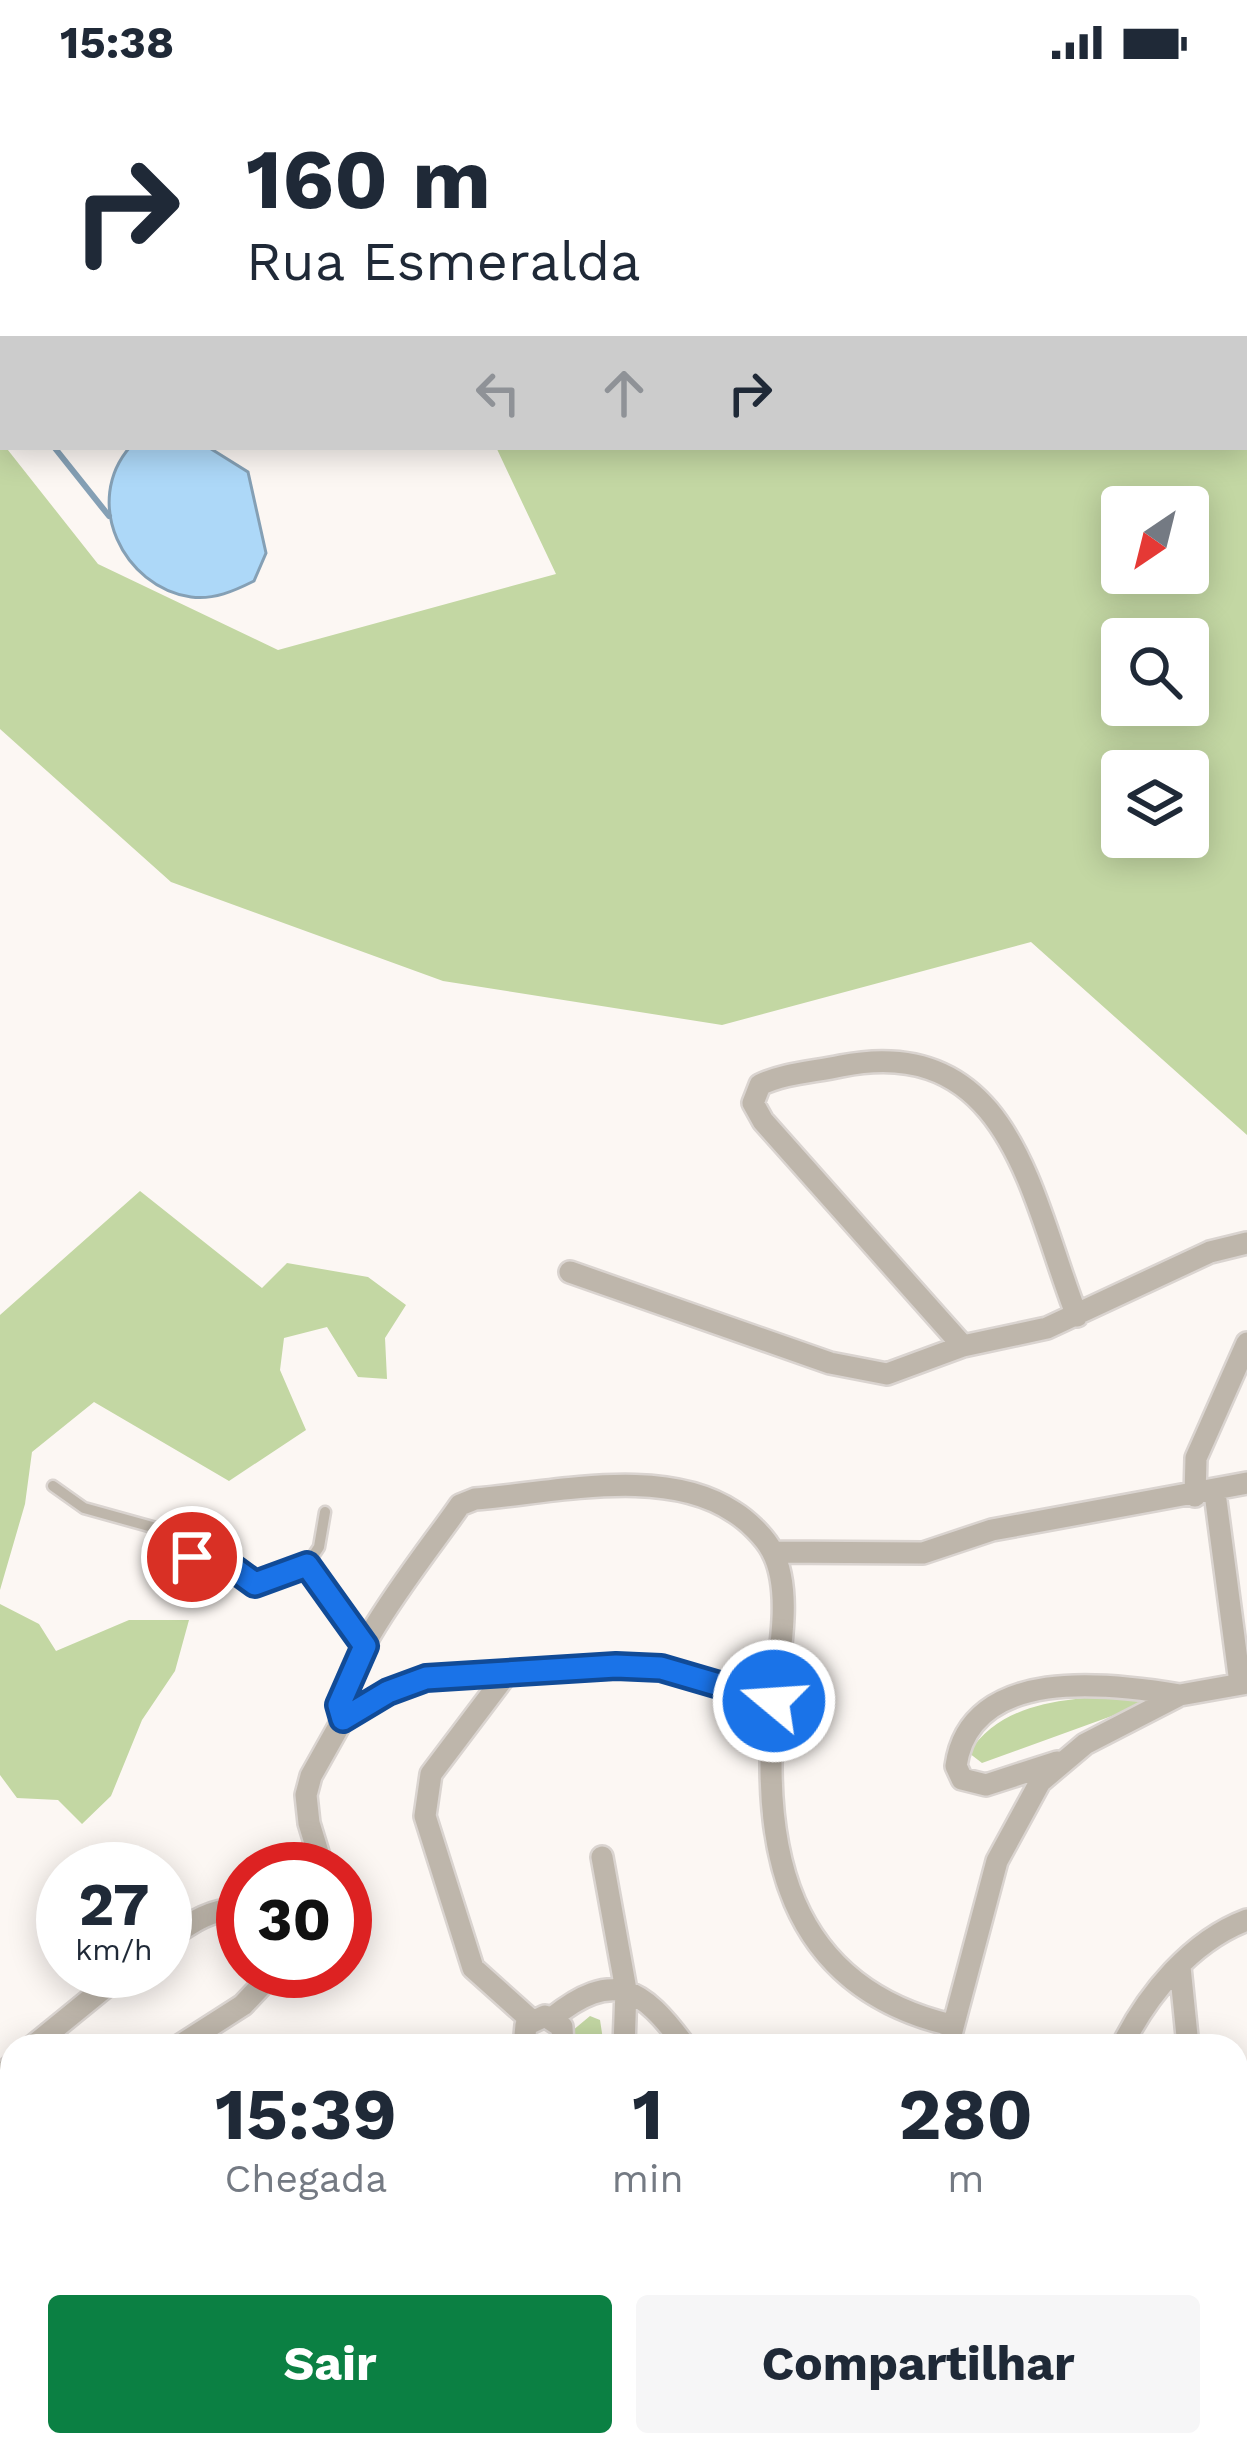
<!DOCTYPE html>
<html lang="pt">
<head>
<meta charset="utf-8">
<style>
  :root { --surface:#fff; --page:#f6f6f7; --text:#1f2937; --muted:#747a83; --accent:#0b8043 }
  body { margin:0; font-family:"Work Sans",sans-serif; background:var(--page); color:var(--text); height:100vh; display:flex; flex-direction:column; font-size:45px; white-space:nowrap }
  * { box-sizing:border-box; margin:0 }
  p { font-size:39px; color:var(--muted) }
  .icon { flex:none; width:66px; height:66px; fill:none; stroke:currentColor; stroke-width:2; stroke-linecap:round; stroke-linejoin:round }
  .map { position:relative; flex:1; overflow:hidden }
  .panel { position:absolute; left:0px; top:1950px; width:1248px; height:423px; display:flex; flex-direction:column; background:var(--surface); border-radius:36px 36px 0 0; box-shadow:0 6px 30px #0003 }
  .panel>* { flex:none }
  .guide { position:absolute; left:0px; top:0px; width:1248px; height:366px; box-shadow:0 6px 30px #0003; background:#fff; color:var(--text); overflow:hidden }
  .needle { width:78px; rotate:215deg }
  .fabs { position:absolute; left:1101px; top:402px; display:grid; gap:24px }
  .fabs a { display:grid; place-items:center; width:108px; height:108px; border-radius:12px; background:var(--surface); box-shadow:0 6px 30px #0003; font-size:60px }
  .speed { position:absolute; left:36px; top:1758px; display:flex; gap:24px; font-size:60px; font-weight:700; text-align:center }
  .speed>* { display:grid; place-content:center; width:156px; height:156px; border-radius:50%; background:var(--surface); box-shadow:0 6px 30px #0003; line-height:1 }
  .speed small { font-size:30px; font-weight:400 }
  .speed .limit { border:18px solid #d22; background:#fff; color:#111 }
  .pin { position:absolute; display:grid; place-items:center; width:102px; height:102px; color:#fff; margin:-51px; border:6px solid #fff; border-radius:50%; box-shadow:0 3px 12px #0007 }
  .me { position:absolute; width:132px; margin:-66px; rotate:288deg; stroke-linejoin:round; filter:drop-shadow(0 0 9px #0008) }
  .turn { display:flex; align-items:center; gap:42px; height:252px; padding:0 48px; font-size:54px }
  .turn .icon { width:156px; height:156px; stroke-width:2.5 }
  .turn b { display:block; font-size:84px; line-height:102px }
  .lanes { display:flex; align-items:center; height:114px; padding:0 48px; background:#0003; justify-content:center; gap:60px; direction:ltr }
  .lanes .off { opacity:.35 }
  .eta { display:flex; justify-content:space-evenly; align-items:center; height:204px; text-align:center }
  .eta b { font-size:72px; font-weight:700; line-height:84px }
  .action { display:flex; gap:24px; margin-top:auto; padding:24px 48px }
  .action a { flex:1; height:138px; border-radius:12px; background:var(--accent); color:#fff; font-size:48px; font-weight:700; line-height:138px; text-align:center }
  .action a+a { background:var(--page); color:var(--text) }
  .status { display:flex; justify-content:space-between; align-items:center; height:84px; padding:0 60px; background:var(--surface); direction:ltr }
  .status svg { height:33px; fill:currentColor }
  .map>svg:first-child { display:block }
  .green { fill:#c3d7a3; fill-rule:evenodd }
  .water { fill:#add8f8; stroke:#85a0b5; stroke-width:3 }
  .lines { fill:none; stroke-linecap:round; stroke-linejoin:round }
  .stream { stroke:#85a0b5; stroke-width:6 }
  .service-casing { stroke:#dad4d0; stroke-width:15 }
  .minor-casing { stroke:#dad4d0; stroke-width:26 }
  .service { stroke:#beb6ab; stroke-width:10 }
  .minor { stroke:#beb6ab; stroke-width:21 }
  .route-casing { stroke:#114b97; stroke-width:30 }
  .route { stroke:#1a73e8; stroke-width:21 }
</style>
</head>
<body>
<div class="status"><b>15:38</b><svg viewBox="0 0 49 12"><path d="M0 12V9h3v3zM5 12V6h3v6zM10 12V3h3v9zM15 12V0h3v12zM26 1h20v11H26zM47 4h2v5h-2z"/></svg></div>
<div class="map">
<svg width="1247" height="2372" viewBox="0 0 1247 2372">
  <rect width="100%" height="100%" fill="#fcf7f3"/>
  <path class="green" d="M213 0H425L428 3H211Z
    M857 0H1247V1051L1031 858 722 941 443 897 171 798 0 645V356L98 480 278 566 556 490 496 363H1245V3ZM1188 423V489H1122V423ZM1188 555V621H1122V555ZM1188 687V753H1122V687Z
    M140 1107 262 1204 287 1179 368 1193 406 1221 385 1254 387 1295 358 1293 327 1243 284 1254 280 1286 306 1346 229 1397 94 1318 32 1368 25 1420 0 1506V1231Z
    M0 1520 39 1540 56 1567 129 1536H189L175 1587 142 1636 111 1712 82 1740 58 1716 17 1714 0 1691Z
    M1134 1610 1156 1616 982 1679 969 1669C1003 1614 1075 1615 1134 1610Z
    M590 1932 600 1936 604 1962H571L572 1947Z"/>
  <path class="water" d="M130 363H208L248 388 266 469 254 497C234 507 214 516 191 513 123 503 82 418 130 363Z"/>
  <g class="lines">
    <path class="stream" d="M0 297 3 300
      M54 363 109 432"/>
    <g class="service-casing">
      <path id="service" d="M53 1402 84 1424 156 1444 192 1473 211 1468 255 1500 307 1481
        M325 1428 319 1463 307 1481 363 1560"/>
    </g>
    <g class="minor-casing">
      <path id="minor" d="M570 1188 830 1279 887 1290 963 1262 1047 1244 1210 1168 1247 1159
        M963 1262 763 1037 753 1019 760 1001C784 989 814 988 841 982 1011 948 1031 1115 1077 1232
        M1215 1409 1240 1599
        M1195 1412 1196 1374 1247 1259
        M773 1468 923 1469 992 1446 1247 1399
        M508 1588 431 1690 425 1732 473 1884 531 1936
        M343 1635C329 1587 431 1464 460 1421L475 1415C552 1409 665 1381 734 1428 747 1436 765 1453 772 1467 793 1506 779 1570 775 1611 759 1762 785 1902 951 1941
        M1057 1678 986 1701 962 1695 956 1682C970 1581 1110 1599 1180 1611
        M602 1773 626 1906 624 1962
        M323 1785 309 1739 306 1711 311 1692 343 1635 388 1608 426 1595 616 1582 661 1584 774 1617
        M165 1857C189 1840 213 1822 243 1826
        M1180 1883 1188 1962
        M552 1934C613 1885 642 1903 685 1962
        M33 1962 125 1887
        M179 1962 243 1921 275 1887
        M524 1962 526 1941 545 1932 562 1943 563 1962
        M948 1962 997 1777 1040 1698 1085 1660 1180 1611 1247 1599
        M1122 1962C1147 1911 1191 1857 1247 1836
        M0 1993 12 1981
        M1236 2120 1247 2141
        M0 2224 12 2199
        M271 2361 280 2372
        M1085 2361 1091 2372
        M508 2372 509 2361
        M564 2372 565 2361
        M648 2372 658 2361
        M886 2372 888 2361"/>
    </g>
    <use href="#service" class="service"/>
    <use href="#minor" class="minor"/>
  </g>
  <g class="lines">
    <g class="route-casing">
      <path id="route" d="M192 1473 211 1468 255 1500 307 1481 365 1562 339 1621 343 1635 388 1608 426 1594 616 1582 661 1584 774 1617"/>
    </g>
    <use href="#route" class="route"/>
  </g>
</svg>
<div class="fabs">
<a><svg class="needle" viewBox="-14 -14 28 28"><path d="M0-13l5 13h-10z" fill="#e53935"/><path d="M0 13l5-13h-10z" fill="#747a83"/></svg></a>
<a><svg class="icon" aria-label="search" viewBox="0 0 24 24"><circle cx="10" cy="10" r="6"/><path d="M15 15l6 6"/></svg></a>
<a><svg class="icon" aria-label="layers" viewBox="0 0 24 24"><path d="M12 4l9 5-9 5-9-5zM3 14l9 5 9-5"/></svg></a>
</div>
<div class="speed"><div>27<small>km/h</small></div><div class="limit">30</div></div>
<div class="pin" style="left:192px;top:1473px;background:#d93025"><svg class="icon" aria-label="arrive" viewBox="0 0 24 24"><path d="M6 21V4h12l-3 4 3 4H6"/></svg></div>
<svg class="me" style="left:774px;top:1617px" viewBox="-20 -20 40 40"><circle r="17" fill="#1a73e8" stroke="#fff" stroke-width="3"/><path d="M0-11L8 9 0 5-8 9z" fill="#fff"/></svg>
<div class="guide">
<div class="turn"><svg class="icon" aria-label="right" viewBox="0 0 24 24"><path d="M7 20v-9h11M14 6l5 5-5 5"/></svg><div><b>160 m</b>Rua Esmeralda</div></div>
<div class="lanes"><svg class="icon off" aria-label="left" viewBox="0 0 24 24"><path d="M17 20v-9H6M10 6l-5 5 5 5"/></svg><svg class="icon off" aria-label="ahead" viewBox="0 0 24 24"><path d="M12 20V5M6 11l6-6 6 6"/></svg><svg class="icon" aria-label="right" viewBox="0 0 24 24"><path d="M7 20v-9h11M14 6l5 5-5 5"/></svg></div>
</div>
<section class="panel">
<div class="eta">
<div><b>15:39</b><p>Chegada</p></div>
<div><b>1</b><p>min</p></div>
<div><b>280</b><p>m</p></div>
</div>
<div class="action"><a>Sair</a><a>Compartilhar</a></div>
</section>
</div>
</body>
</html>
